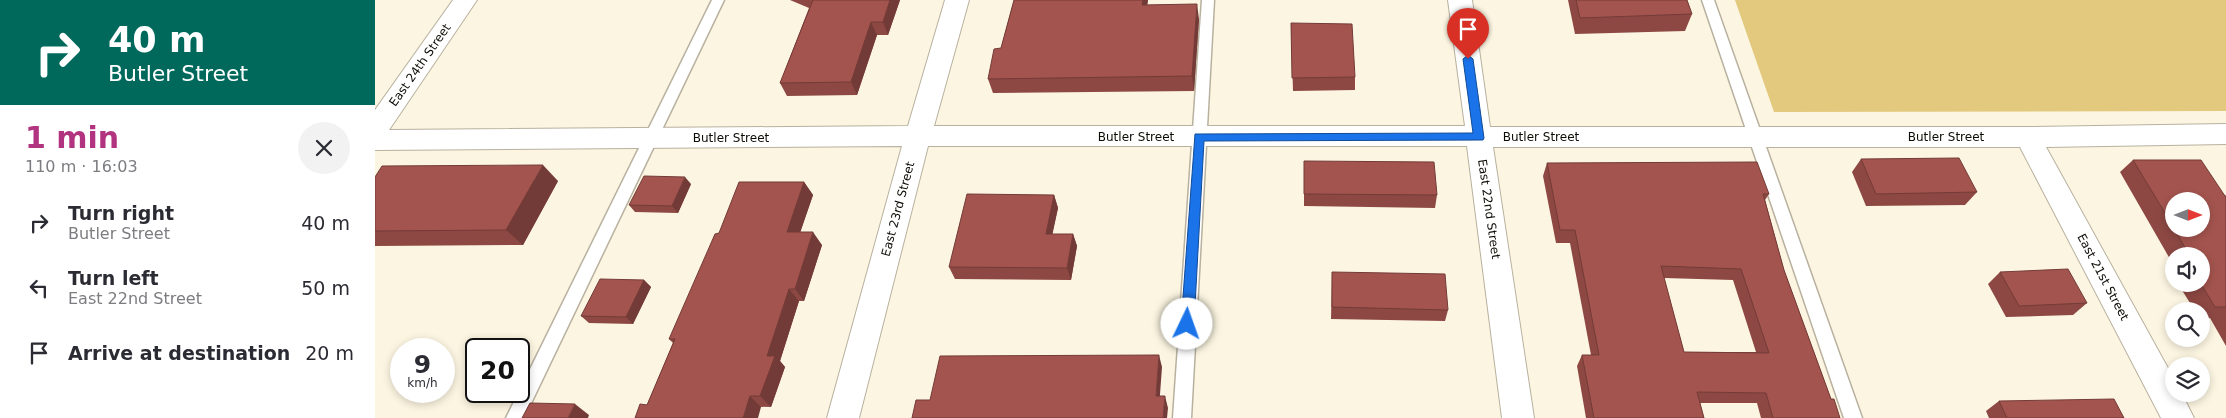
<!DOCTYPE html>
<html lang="en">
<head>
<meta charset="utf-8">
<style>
  :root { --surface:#fff; --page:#f2f2f3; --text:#2b2b33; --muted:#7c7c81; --accent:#b23380 }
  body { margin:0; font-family:"DejaVu Sans",sans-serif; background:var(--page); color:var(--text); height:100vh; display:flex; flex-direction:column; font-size:19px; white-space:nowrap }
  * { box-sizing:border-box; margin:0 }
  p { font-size:16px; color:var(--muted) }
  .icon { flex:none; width:28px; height:28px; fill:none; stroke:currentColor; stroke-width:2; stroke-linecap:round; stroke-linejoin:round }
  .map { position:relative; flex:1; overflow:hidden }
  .details { display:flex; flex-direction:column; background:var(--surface); width:375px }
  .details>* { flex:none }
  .hud { background:#00695c; color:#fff; overflow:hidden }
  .needle { width:32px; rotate:90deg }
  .controls { position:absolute; left:1790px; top:192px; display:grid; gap:10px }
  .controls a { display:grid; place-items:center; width:45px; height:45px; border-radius:50%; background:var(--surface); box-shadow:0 2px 8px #0003; font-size:25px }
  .speed { position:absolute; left:15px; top:338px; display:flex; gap:10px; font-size:25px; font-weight:700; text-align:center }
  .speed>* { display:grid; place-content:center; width:65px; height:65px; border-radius:50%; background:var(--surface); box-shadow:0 2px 8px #0003; line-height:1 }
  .speed small { font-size:12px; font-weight:400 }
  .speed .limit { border:2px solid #111; border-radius:8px; background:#fff; color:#111 }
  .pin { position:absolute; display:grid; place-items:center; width:42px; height:42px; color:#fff; margin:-51px -21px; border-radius:50% 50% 50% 0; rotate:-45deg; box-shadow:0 0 5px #0007 }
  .pin .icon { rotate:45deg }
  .me { position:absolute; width:55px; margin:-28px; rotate:3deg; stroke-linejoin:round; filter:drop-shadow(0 0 4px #0008) }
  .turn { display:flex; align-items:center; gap:18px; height:105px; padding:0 25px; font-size:22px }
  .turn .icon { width:65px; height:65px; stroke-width:2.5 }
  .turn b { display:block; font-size:35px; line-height:42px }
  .round { display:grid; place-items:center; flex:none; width:52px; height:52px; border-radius:26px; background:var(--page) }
  .summary { display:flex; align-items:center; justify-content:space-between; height:85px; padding:0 25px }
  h1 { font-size:30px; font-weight:600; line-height:38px; color:var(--accent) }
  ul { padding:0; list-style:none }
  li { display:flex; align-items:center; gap:15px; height:65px; padding:0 25px }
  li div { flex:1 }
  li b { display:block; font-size:19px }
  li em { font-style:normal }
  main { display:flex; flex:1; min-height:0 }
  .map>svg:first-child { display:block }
  .green { fill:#e2c97d }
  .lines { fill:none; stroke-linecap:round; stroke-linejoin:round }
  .lane-casing { stroke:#b8b19f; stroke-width:3 }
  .street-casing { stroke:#b8b19f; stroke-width:2 }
  .lane { fill:#fff; fill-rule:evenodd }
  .street { fill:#fff; fill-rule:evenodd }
  .wall { fill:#8d4843; fill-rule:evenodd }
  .shaded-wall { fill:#733b37 }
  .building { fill:#a4544e; stroke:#733b37; fill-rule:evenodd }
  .route { fill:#1a73e8; stroke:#114b97 }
  .labels { text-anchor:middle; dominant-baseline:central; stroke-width:4; stroke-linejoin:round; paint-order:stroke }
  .street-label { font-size:12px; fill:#0d0b05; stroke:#fff }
</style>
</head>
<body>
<main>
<section class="details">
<div class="hud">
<div class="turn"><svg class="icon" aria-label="right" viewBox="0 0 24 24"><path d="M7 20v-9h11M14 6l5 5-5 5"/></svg><div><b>40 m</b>Butler Street</div></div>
</div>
<div class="summary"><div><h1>1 min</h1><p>110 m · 16:03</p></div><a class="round"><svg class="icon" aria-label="close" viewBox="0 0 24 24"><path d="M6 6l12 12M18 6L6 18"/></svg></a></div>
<ul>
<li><svg class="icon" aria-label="right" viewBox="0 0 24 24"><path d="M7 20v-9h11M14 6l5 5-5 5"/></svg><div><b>Turn right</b><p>Butler Street</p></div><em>40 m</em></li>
<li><svg class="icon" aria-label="left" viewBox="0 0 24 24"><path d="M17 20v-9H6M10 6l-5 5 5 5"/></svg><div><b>Turn left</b><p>East 22nd Street</p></div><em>50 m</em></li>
<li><svg class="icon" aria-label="arrive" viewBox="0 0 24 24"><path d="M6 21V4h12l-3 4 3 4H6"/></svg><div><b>Arrive at destination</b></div><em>20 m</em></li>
</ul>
</section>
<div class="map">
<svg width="1851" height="418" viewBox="0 0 1851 418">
  <rect width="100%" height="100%" fill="#fcf5e1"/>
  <path class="green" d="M1360 0H1851V111L1399 112Z"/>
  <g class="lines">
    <g class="lane-casing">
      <path id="lane" d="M337 0H349L149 418H131Z
        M827 0H839L816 418H798Z
        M1327 0H1339L1487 418H1469Z"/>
    </g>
    <g class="street-casing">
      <path id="street" d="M78 0H102L14 130 533 126 570 0H594L559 126H1090L1073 0H1097L1115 127H1653L1851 124V144L1671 147 1799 379V394H1807L1819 418H1786L1645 147H1118L1159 418H1127L1092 146H553L484 418H452L527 146 0 150V110Z"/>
    </g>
    <use href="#lane" class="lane"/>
    <use href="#street" class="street"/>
  </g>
  <path class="wall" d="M415 0H525L513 35H502L482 95 412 96 405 83 434 8Z
    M639 0H773L772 5 824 19 819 91 618 93 613 79 626 48Z
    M1193 0H1312L1317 14 1310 31 1200 34Z
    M916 23 980 77V90L918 91Z
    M1486 159 1602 192 1590 205 1491 206 1477 172Z
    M1758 160 1851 196V346L1835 318H1826V311H1820L1805 287 1809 284H1826V256H1799V266L1745 172Z
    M929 161 1062 195 1060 208 929 206Z
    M1172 163 1394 194 1390 200 1409 270 1456 399 1465 418H1386L1382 403H1325L1329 418H1211L1202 366 1207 355H1216L1195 243H1181L1168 176ZM1289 278 1358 280 1381 352H1309Z
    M0 177 183 181 148 245 0 246Z
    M429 182 438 195 425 232 447 245 429 301H424L405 361 410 367 396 407 272 405 298 343 294 339Z
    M316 184 303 213 260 212 254 205Z
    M679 195 683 208 677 234H698L702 246 696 280 580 279 574 267Z
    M957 272 1073 310 1070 321 956 319Z
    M1625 272 1712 303 1698 315 1631 317 1613 284Z
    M269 280 276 287 258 324 214 323 206 316Z
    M1624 401 1749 418H1614L1611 411Z"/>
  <path class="shaded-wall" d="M515 0H525L513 35 508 22Z
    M768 0H773L770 20 767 5Z
    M822 4 824 19 819 91 817 76Z
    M496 22 502 35 482 95 476 82Z
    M168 165 183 181 148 245 131 230Z
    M310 177 316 184 303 213 297 206Z
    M429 182 438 195 421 245 412 232Z
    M679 195 683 208 675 246 671 234Z
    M438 232 447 245 429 301 420 289Z
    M698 234 702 246 696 280 692 268Z
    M269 280 276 287 258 324 251 317Z
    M414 289 424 301 405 361 410 367 396 407 385 396 392 356Z
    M784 355 787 367 784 408 781 396Z
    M375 396 386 407 383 418H368Z
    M790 396 793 408 792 418H788Z
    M200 404 214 415 213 418H193Z"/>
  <path class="building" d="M438 0H515L508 22H496L476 82 405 83Z
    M639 0H768L767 5 822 4 817 76 613 79 619 49 626 48Z
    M1201 0H1312L1317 14 1205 18Z
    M916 23 977 24 980 77 917 78Z
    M1584 158 1602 192 1501 194 1486 159Z
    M1758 160H1826L1850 196H1851V307H1840L1826 284V256H1815L1799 229H1826V201H1799V228Z
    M929 161 1059 162 1062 195 929 194Z
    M1382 162 1394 194H1388L1409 270 1456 399H1459L1465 418H1398L1391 393 1322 392 1329 418H1219L1207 355H1224L1200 230H1185L1172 163ZM1286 266 1366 269 1394 353 1309 352Z
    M168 165 131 230 0 231V177L7 166Z
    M269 176 310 177 297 206 254 205Z
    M364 182H429L412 232H438L420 289H414L392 356H400L385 396H375L368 418H260L265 404 272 405 300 339H294L340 234 344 233Z
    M592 194 679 195 671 234H698L692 268 574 267Z
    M1693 269 1712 303 1644 306 1625 272Z
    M957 272 1070 274 1073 310 957 307Z
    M225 279 269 280 251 317 206 316Z
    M784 355 781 396H790L788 418H537L541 400H555L565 356Z
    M1739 399 1749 418H1632L1624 401Z
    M155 403 200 404 193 418H147Z"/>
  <path class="route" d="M1093 55 1098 59 1109 138 1108 140 829 141 819 324 812 330 808 328 806 324 820 134 1098 133 1088 59Z"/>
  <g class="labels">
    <g class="street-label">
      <text transform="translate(45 65) rotate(-55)">East 24th Street</text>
      <text x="761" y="137">Butler Street</text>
      <text x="1166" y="137">Butler Street</text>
      <text x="1571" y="137">Butler Street</text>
      <text x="356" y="138">Butler Street</text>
      <text transform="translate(523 209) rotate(-75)">East 23rd Street</text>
      <text transform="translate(1114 209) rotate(82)">East 22nd Street</text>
      <text transform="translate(1728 277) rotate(62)">East 21st Street</text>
    </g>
  </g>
</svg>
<div class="controls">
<a><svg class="needle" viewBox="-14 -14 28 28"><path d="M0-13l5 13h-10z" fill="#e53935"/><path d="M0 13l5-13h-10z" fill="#7c7c81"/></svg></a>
<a><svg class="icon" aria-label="sound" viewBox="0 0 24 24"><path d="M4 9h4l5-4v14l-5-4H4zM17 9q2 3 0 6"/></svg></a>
<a><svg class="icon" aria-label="search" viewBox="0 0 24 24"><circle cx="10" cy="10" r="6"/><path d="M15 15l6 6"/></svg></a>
<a><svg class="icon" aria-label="layers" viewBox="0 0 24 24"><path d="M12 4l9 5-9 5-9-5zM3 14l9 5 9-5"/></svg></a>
</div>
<div class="speed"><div>9<small>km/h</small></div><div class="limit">20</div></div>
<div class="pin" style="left:1093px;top:59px;background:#d93025"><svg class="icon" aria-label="arrive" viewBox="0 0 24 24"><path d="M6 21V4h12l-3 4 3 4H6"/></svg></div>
<svg class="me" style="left:812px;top:324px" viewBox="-20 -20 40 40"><circle r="19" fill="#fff"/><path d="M0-13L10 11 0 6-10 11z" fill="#1a73e8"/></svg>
</div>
</main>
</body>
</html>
